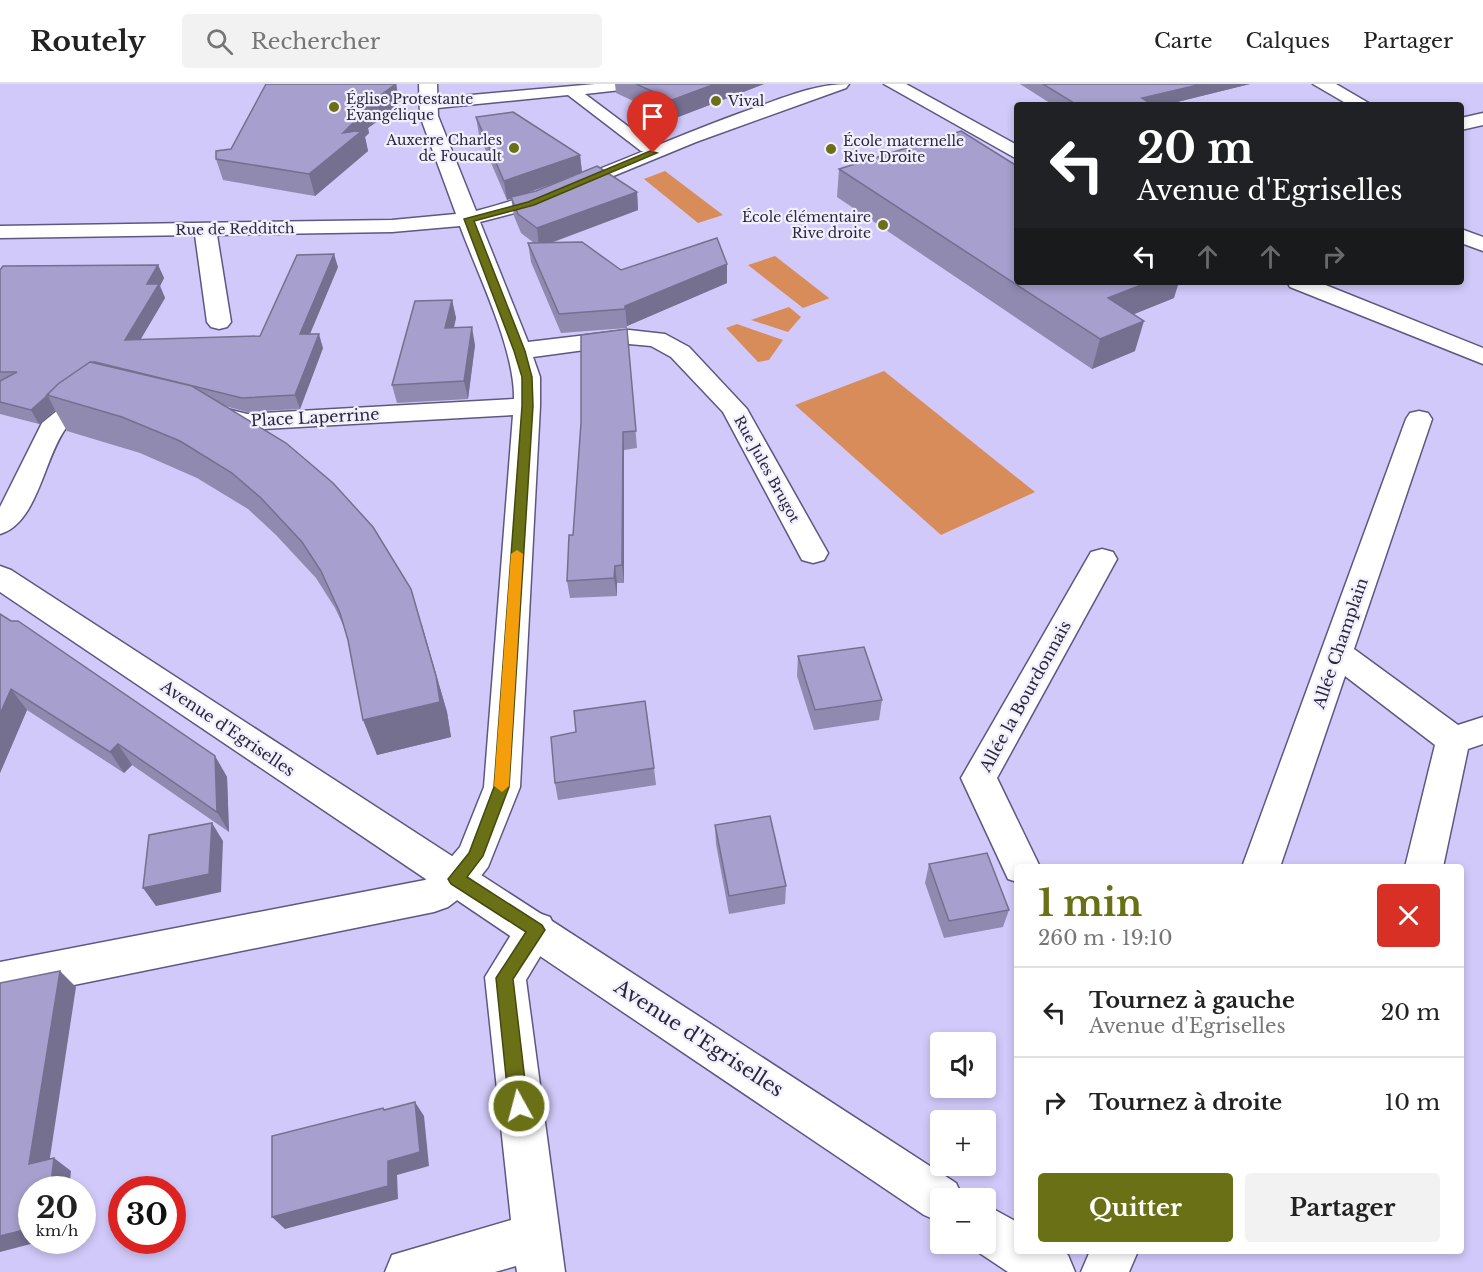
<!DOCTYPE html>
<html lang="fr">
<head>
<meta charset="utf-8">
<style>
  :root { --surface:#fff; --page:#f2f2f2; --text:#222; --muted:#767676; --line:#e0e0e0; --accent:#6a7016 }
  body { margin:0; font-family:"Libre Baskerville",serif; background:var(--page); color:var(--text); height:100vh; display:flex; flex-direction:column; font-size:22px; white-space:nowrap }
  * { box-sizing:border-box; margin:0 }
  p { font-size:20px; color:var(--muted) }
  .icon { flex:none; width:33px; height:33px; fill:none; stroke:currentColor; stroke-width:2; stroke-linecap:round; stroke-linejoin:round }
  .map { position:relative; flex:1; overflow:hidden }
  .details { position:absolute; left:1014px; top:780px; width:450px; height:390px; display:flex; flex-direction:column; background:var(--surface); border-radius:6px; box-shadow:0 3px 9px #0003 }
  .details>* { flex:none }
  .banner { position:absolute; left:1014px; top:18px; width:450px; height:183px; border-radius:6px; box-shadow:0 3px 9px #0003; background:#202124; color:#fff; overflow:hidden }
  .fabs { position:absolute; left:930px; top:948px; display:grid; gap:12px }
  .fabs a { display:grid; place-items:center; width:66px; height:66px; border-radius:6px; background:var(--surface); box-shadow:0 3px 9px #0003; font-size:30px }
  .speed { position:absolute; left:18px; top:1092px; display:flex; gap:12px; font-size:30px; font-weight:700; text-align:center }
  .speed>* { display:grid; place-content:center; width:78px; height:78px; border-radius:50%; background:var(--surface); box-shadow:0 3px 9px #0003; line-height:1 }
  .speed small { font-size:15px; font-weight:400 }
  .speed .limit { border:9px solid #d22; background:#fff; color:#111 }
  .pin { position:absolute; display:grid; place-items:center; width:51px; height:51px; color:#fff; margin:-62px -26px; border-radius:50% 50% 50% 0; rotate:-45deg; box-shadow:0 0 6px #0007 }
  .pin .icon { rotate:45deg }
  .me { position:absolute; width:66px; margin:-33px; rotate:353deg; stroke-linejoin:round; filter:drop-shadow(0 0 4px #0008) }
  .turn { display:flex; align-items:center; gap:21px; height:126px; padding:0 24px; font-size:27px }
  .turn .icon { width:78px; height:78px; stroke-width:2.5 }
  .turn b { display:block; font-size:42px; line-height:51px }
  .lanes { display:flex; align-items:center; height:57px; padding:0 24px; background:#0003; justify-content:center; gap:30px; direction:ltr }
  .lanes .off { opacity:.35 }
  .round { display:grid; place-items:center; flex:none; width:63px; height:63px; border-radius:6px; background:var(--page) }
  .summary { display:flex; align-items:center; justify-content:space-between; height:102px; padding:0 24px }
  h1 { font-size:36px; font-weight:700; line-height:45px; color:var(--accent) }
  .button { display:flex; gap:12px; margin-top:auto; padding:12px 24px }
  .button a { flex:1; height:69px; border-radius:6px; background:var(--accent); color:#fff; font-size:24px; font-weight:700; line-height:69px; text-align:center }
  .button a+a { background:var(--page); color:var(--text) }
  ul { padding:0; list-style:none }
  li { display:flex; align-items:center; gap:18px; height:90px; padding:0 24px; border-top:2px solid var(--line) }
  li div { flex:1 }
  li b { display:block; font-size:22px }
  li em { font-style:normal }
  header { display:flex; align-items:center; gap:36px; box-sizing:border-box; height:84px; padding:0 30px; background:var(--surface); border-bottom:2px solid var(--line) }
  header strong { font-size:28px }
  nav { display:flex; gap:33px; margin-inline-start:auto; font-size:21px }
  .search { width:420px; height:54px; background:var(--page); display:flex; align-items:center; gap:15px; box-sizing:border-box; padding:0 21px; border-radius:6px; color:var(--muted); font-size:22px }
  .map>svg:first-child { display:block }
  .green { fill:#d88c5a }
  .lines { fill:none; stroke-linecap:round; stroke-linejoin:round }
  .pedestrian-casing { stroke:#5f5781; stroke-width:3 }
  .minor-casing { stroke:#5f5781; stroke-width:3 }
  .tertiary-casing { stroke:#5f5781; stroke-width:3 }
  .pedestrian { fill:#fff; fill-rule:evenodd }
  .minor { fill:#fff; fill-rule:evenodd }
  .tertiary { fill:#fff; fill-rule:evenodd }
  .wall { fill:#9089b0; fill-rule:evenodd }
  .shaded-wall { fill:#756f90 }
  .building { fill:#a79fcd; stroke:#756f90; stroke-width:1.5 }
  .route { fill:#6a7016; stroke:#45490e; stroke-width:1.5 }
  .slow { fill:#f59e0b }
  .poi-dot { fill:#6a7016; stroke:#f1effe; stroke-width:2 }
  .labels { text-anchor:middle; dominant-baseline:central; stroke-width:4.5; stroke-linejoin:round; paint-order:stroke }
  .far-poi-label { font-size:14px; fill:#2b273a; stroke:#f1effe; text-anchor:start }
  .far-street-label { font-size:14px; fill:#2b273a; stroke:#f1effe }
  .street-label { font-size:16px; fill:#2b273a; stroke:#f1effe }
  .near-street-label { font-size:20px; fill:#2b273a; stroke:#f1effe }
</style>
</head>
<body>
<header>
<strong>Routely</strong>
<div class="search"><svg class="icon" aria-label="search" viewBox="0 0 24 24"><circle cx="10" cy="10" r="6"/><path d="M15 15l6 6"/></svg>Rechercher</div>
<nav><a>Carte</a><a>Calques</a><a>Partager</a></nav>
</header>
<div class="map">
<svg width="1483" height="1188" viewBox="0 0 1483 1188">
  <rect width="100%" height="100%" fill="#d1c9f9"/>
  <path class="green" d="M665 87 723 131 698 139 644 95Z
    M775 172 829 214H830L803 224 748 181Z
    M789 223 801 233 788 248 751 236Z
    M737 240 783 256 769 276 758 278 726 244Z
    M884 287 1035 408 941 451 795 321Z"/>
  <g class="lines">
    <g class="pedestrian-casing">
      <path id="pedestrian" d="M595 0H627L626 5 621 6 585 10 653 61 655 64 653 67H641L568 11 427 25 419 20 427 15Z"/>
    </g>
    <g class="minor-casing">
      <path id="minor" d="M419 0H437L438 32 476 127C568 103 654 60 743 28 779 16 811 0 849 0L846 4 696 58 538 123 480 138 528 258 629 246 665 250 689 263 747 325 828 469 824 476 813 479 802 476 723 328 671 273 651 262 629 260 533 273 540 293V322L520 703 488 783 469 807 448 823 434 828 0 916V878L425 796 443 783 460 763 484 703 513 331 247 346 198 334 194 328 198 322 207 320 247 330 514 315C515 265 478 191 460 142L392 148 217 151 231 238 227 243 219 245 211 243 207 238 195 151 0 154V142L392 136 456 130 420 32Z
        M884 0H906L1017 61V75Z
        M1313 0H1336L1372 21H1349Z
        M1483 29V41L1461 46V34Z
        M1461 145 1483 153V167L1461 159Z
        M1287 198H1318L1483 264V280L1290 203Z
        M95 300 104 303 108 308C97 323 77 329 66 344 44 373 38 439 0 450V423L42 339 86 303Z
        M1419 327 1428 329 1432 335 1354 565 1458 641 1483 633V660L1468 665 1443 783H1405L1435 661 1345 592 1280 783H1242L1406 335 1410 329Z
        M1102 465 1113 468 1117 475 997 694 1040 783H1017V798L1008 795 961 694 1091 468Z
        M536 828 550 833 556 846 526 896 565 1188H517L516 1182 495 1188H385L392 1171 511 1136 485 893 522 833Z
        M1090 1167H1138L1129 1188H1081Z"/>
    </g>
    <g class="tertiary-casing">
      <path id="tertiary" d="M0 482 11 486 956 1099 963 1114H940V1138L924 1131 0 508Z
        M986 1121 1017 1138V1167H1062L1068 1171 1075 1188H1008L969 1162 968 1160H986Z"/>
    </g>
    <use href="#pedestrian" class="pedestrian"/>
    <use href="#minor" class="minor"/>
    <use href="#tertiary" class="tertiary"/>
  </g>
  <path class="wall" d="M396 0 400 21 368 44 369 49 365 53 368 67 315 112 223 96 216 75 231 65Z
    M615 0H764L673 35 616 9Z
    M1020 0H1250L1165 21H1053Z
    M476 33 580 71 582 88 637 108 638 126 551 159 621 186 727 199 627 242V244L561 249 531 178 528 159H534L521 149 514 132 511 114 507 116 479 51ZM558 98 536 107 525 109Z
    M839 85 1174 214 1133 230 1135 267 1092 285 837 113Z
    M158 181 164 194 160 202 165 214 140 256 260 252 338 183 310 250 323 264 300 325 247 328 225 322 422 541 447 628 451 653 377 671 348 556 345 545 335 524 316 494 276 451 248 425 197 394 140 369 67 347 55 326 39 340 0 330V186Z
    M452 216 456 234 454 244 475 261 468 315 397 319 392 301Z
    M627 245 637 364 624 366V499H617V512L570 514 567 497 573 451Z
    M0 530 215 672 227 693 229 748 132 681 124 689 27 626 0 689Z
    M798 572 882 616 879 636 814 646 797 592Z
    M654 684 656 701 558 716 555 699Z
    M715 741 786 802 785 820 729 830 716 760Z
    M929 780 1009 826 1003 843 944 854 925 799Z"/>
  <path class="shaded-wall" d="M396 0 400 21 368 44 369 49 365 53 368 67 315 112 309 90 343 49 361 25Z
    M715 0H764L673 35 672 16Z
    M1202 0H1250L1165 21H1141L1142 14Z
    M580 71 582 89 507 116 504 97Z
    M637 108 638 126 539 163 537 144Z
    M334 170 338 183 304 264 300 250Z
    M727 180V199L627 242 625 222Z
    M158 181 164 194 160 202 165 214 132 270 125 256 147 200Z
    M1149 198H1179L1174 214 1100 244 1108 214Z
    M452 216 456 234 449 262 445 244Z
    M1144 237 1135 267 1092 285 1100 255Z
    M472 243 475 261 468 315 464 297Z
    M319 250 323 264 300 325 295 311Z
    M48 312 55 326 39 340 31 326Z
    M623 348 624 366V499L622 481Z
    M615 482 617 499V512L614 494Z
    M411 505 447 628 451 653 377 671 363 636Z
    M11 605 27 626 0 689V630Z
    M118 660 132 681 124 689 110 668Z
    M215 672 227 693 229 748 217 728Z
    M212 739 223 757 221 808 156 822 143 804Z
    M60 887 76 903 47 1093 29 1080Z
    M415 1018 424 1032 429 1082 397 1091 398 1115 285 1145 272 1133 388 1077Z
    M54 1074 71 1087 69 1106H50Z
    M32 1144V1156H46L0 1168V1152Z"/>
  <path class="building" d="M266 0H396L361 25 364 28 343 49 363 46 309 90 216 75V67L231 65Z
    M636 0H715L672 16Z
    M1043 0H1202L1142 14 1153 21H1077Z
    M513 28 580 71 504 97 476 33Z
    M961 47 1017 82V198H1149L1108 214 1144 237 1100 255 839 85Z
    M597 82 637 108 537 144 518 130 511 113 536 107Z
    M717 154 727 180 625 222V225L559 230 528 159 582 158 621 186Z
    M334 170 300 250H319L295 311 242 314 95 278H90L58 300 47 311H48L31 326 0 318V297L17 288H0V186L3 182 158 181 147 200H159L125 256 260 252 297 171Z
    M452 216 445 244 472 243 464 297 392 301 415 217Z
    M627 245 636 347 623 348 622 481 615 482 614 494 567 497 569 451H573L581 339V251Z
    M90 278 192 302 286 359 333 399 373 443 411 505 436 592 440 618 363 636 348 556 340 529 321 487 302 458 261 414 232 389 180 357 122 333 47 311 58 300Z
    M0 530 11 537H18L215 672 217 728 118 660 110 668 11 605 0 630Z
    M864 563 882 616 815 626 798 572Z
    M645 617 654 684 555 699 551 653 576 648 574 627Z
    M770 732 786 802 729 812 715 741Z
    M212 739 209 790 143 804 149 751Z
    M987 769 1009 826 949 837 929 780Z
    M60 887 29 1080 54 1074 50 1106H32V1144L0 1152V899Z
    M415 1018 420 1068 388 1077V1102L272 1133V1052L383 1024 384 1026Z"/>
  <path class="route" d="M650 67 657 69 534 121 474 137 525 267 532 293 533 322 509 703 483 772 467 793 542 841 545 846 513 895 528 1022 525 1029 519 1031 512 1029 509 1022 496 894 526 848 451 800 448 795 469 769 494 703 522 322V293L514 267 464 135 528 118Z"/>
  <path class="slow" d="M517 466 523 470 509 702 502 708 494 702 511 470Z"/>
  <g class="poi-dot">
    <circle cx="716" cy="17" r="6"/>
    <circle cx="334" cy="23" r="6"/>
    <circle cx="514" cy="64" r="6"/>
    <circle cx="831" cy="65" r="6"/>
    <circle cx="883" cy="141" r="6"/>
  </g>
  <g class="labels">
    <g class="far-poi-label">
      <text x="346" y="15">Église Protestante<tspan x="346" dy="16">Évangélique</tspan></text>
      <text x="728" y="17">Vival</text>
      <text x="502" y="56" text-anchor="end">Auxerre Charles<tspan x="502" dy="16">de Foucault</tspan></text>
      <text x="843" y="57">École maternelle<tspan x="843" dy="16">Rive Droite</tspan></text>
      <text x="871" y="133" text-anchor="end">École élémentaire<tspan x="871" dy="16">Rive droite</tspan></text>
    </g>
    <g class="far-street-label">
      <text transform="translate(235 145) rotate(-1)">Rue de Redditch</text>
      <text transform="translate(767 385) rotate(61)">Rue Jules Brugot</text>
    </g>
    <g class="street-label">
      <text transform="translate(315 333) rotate(-3)">Place Laperrine</text>
      <text transform="translate(1340 559) rotate(-71)">Allée Champlain</text>
      <text transform="translate(1025 612) rotate(-61)">Allée la Bourdonnais</text>
      <text transform="translate(228 644) rotate(34)">Avenue d'Egriselles</text>
    </g>
    <g class="near-street-label">
      <text transform="translate(699 954) rotate(33)">Avenue d'Egriselles</text>
    </g>
  </g>
</svg>
<div class="fabs">
<a><svg class="icon" aria-label="sound" viewBox="0 0 24 24"><path d="M4 9h4l5-4v14l-5-4H4zM17 9q2 3 0 6"/></svg></a>
<a>+</a>
<a>−</a>
</div>
<div class="speed"><div>20<small>km/h</small></div><div class="limit">30</div></div>
<div class="pin" style="left:653px;top:69px;background:#d93025"><svg class="icon" aria-label="arrive" viewBox="0 0 24 24"><path d="M6 21V4h12l-3 4 3 4H6"/></svg></div>
<svg class="me" style="left:519px;top:1022px" viewBox="-20 -20 40 40"><circle r="17" fill="#6a7016" stroke="#fff" stroke-width="3"/><path d="M0-11L8 9 0 5-8 9z" fill="#fff"/></svg>
<div class="banner">
<div class="turn"><svg class="icon" aria-label="left" viewBox="0 0 24 24"><path d="M17 20v-9H6M10 6l-5 5 5 5"/></svg><div><b>20 m</b>Avenue d'Egriselles</div></div>
<div class="lanes"><svg class="icon" aria-label="left" viewBox="0 0 24 24"><path d="M17 20v-9H6M10 6l-5 5 5 5"/></svg><svg class="icon off" aria-label="ahead" viewBox="0 0 24 24"><path d="M12 20V5M6 11l6-6 6 6"/></svg><svg class="icon off" aria-label="ahead" viewBox="0 0 24 24"><path d="M12 20V5M6 11l6-6 6 6"/></svg><svg class="icon off" aria-label="right" viewBox="0 0 24 24"><path d="M7 20v-9h11M14 6l5 5-5 5"/></svg></div>
</div>
<section class="details">
<div class="summary"><div><h1>1 min</h1><p>260 m · 19:10</p></div><a class="round" style="background:#d93025;color:#fff"><svg class="icon" aria-label="close" viewBox="0 0 24 24"><path d="M6 6l12 12M18 6L6 18"/></svg></a></div>
<ul>
<li><svg class="icon" aria-label="left" viewBox="0 0 24 24"><path d="M17 20v-9H6M10 6l-5 5 5 5"/></svg><div><b>Tournez à gauche</b><p>Avenue d'Egriselles</p></div><em>20 m</em></li>
<li><svg class="icon" aria-label="right" viewBox="0 0 24 24"><path d="M7 20v-9h11M14 6l5 5-5 5"/></svg><div><b>Tournez à droite</b></div><em>10 m</em></li>
</ul>
<div class="button"><a>Quitter</a><a>Partager</a></div>
</section>
</div>
</body>
</html>
